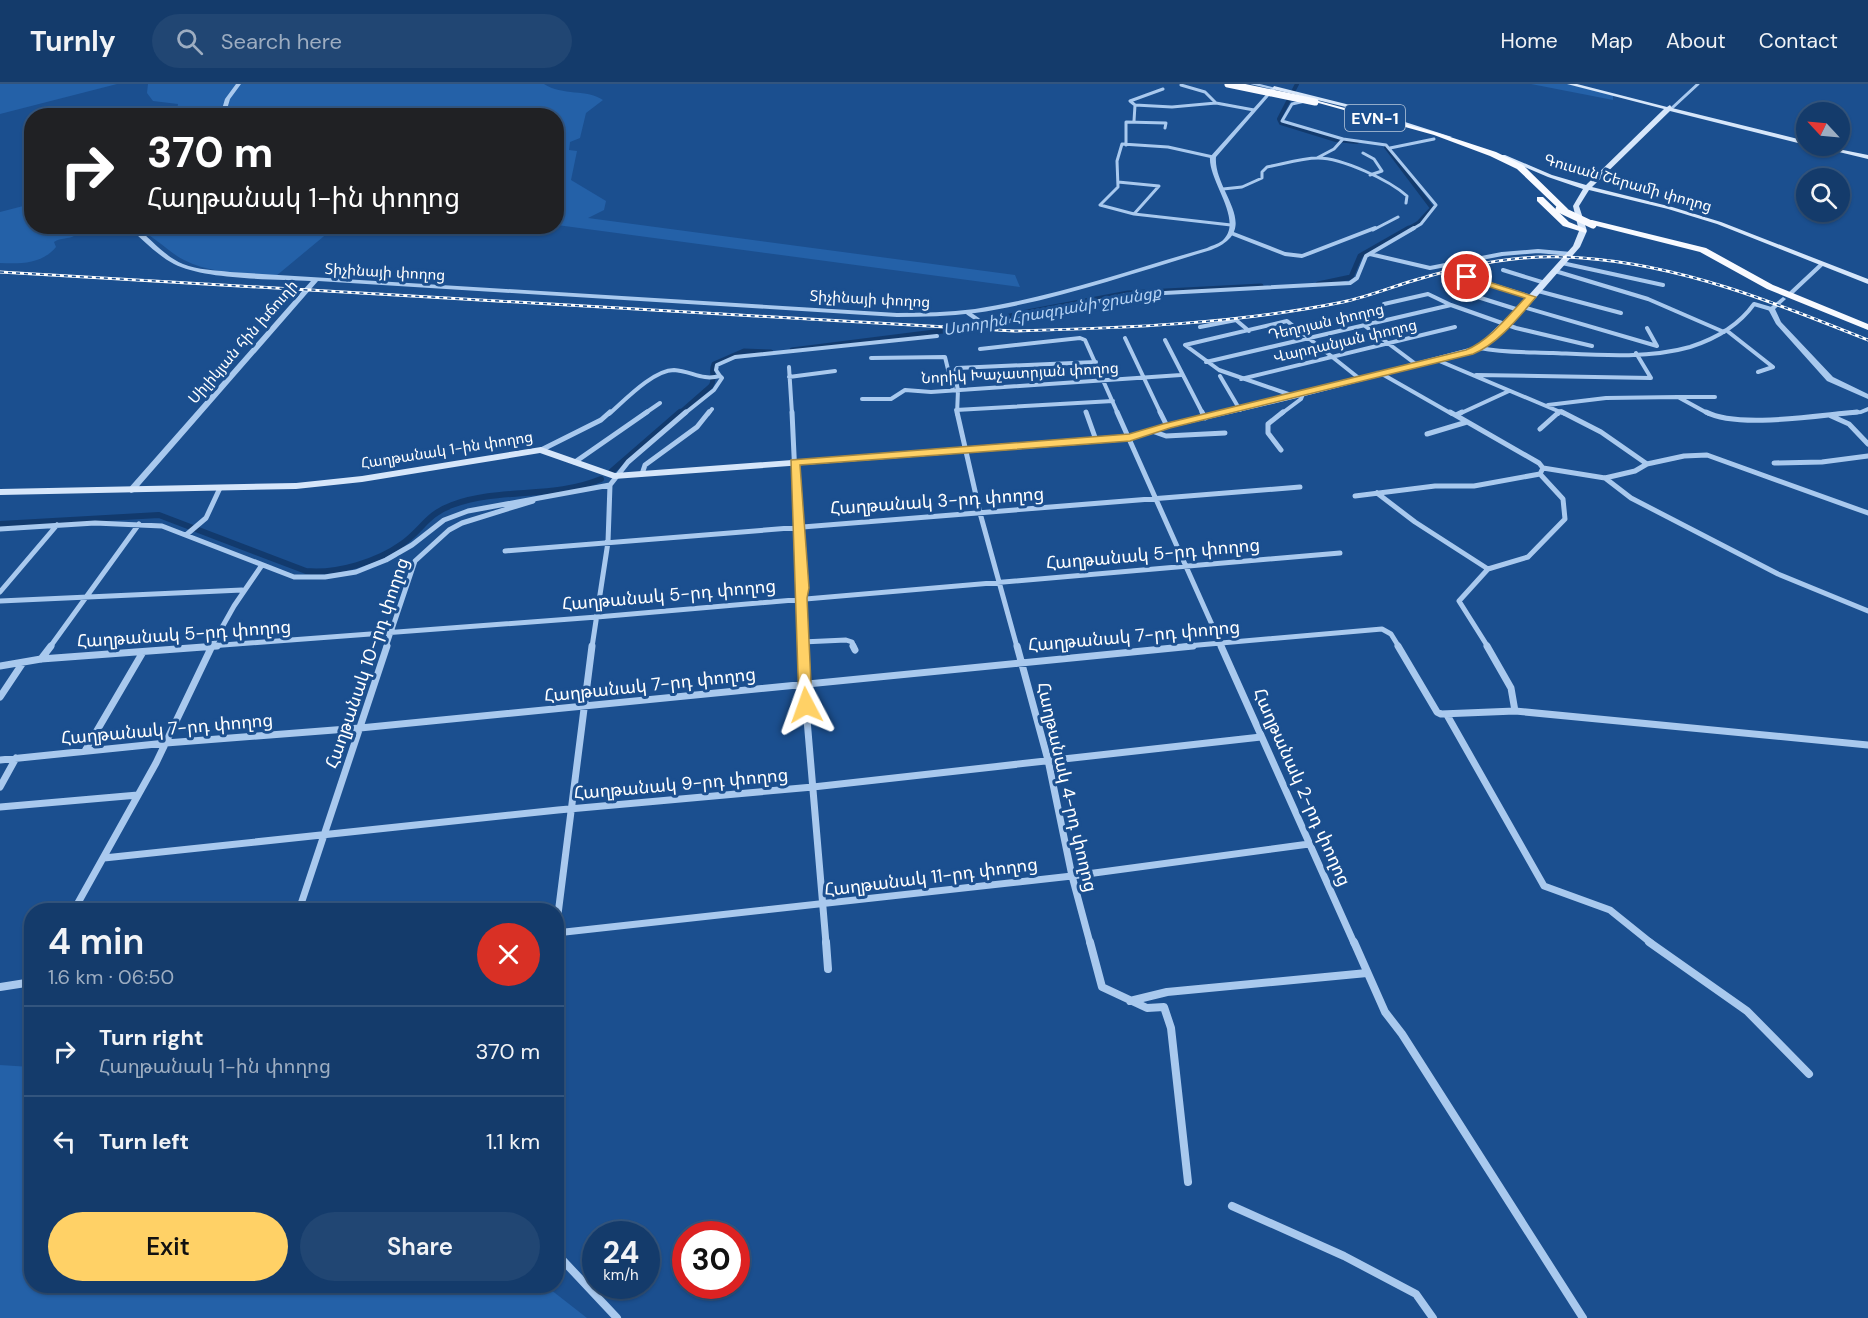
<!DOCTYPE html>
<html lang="en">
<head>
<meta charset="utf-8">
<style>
  :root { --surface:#143b6b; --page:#214673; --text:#f1f3f6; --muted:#9dadc1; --line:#33557e; --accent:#ffd166 }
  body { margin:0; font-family:"DM Sans","Noto Sans Armenian",sans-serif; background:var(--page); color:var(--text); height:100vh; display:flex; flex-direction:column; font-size:22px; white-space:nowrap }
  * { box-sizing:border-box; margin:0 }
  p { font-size:20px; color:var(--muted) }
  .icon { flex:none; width:33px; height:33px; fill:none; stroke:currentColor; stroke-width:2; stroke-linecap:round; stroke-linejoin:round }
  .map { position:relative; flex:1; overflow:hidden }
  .panel { position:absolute; left:24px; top:819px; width:540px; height:390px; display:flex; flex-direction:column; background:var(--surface); border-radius:24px; box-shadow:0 2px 4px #0004,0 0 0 2px var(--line) }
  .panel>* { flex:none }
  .hud { position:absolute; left:24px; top:24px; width:540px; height:126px; border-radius:24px; box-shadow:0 2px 4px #0004,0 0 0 2px var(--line); background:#202124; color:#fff; overflow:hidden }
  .needle { width:39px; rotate:296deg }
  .fabs { position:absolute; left:1796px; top:18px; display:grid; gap:12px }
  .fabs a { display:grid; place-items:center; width:54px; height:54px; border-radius:50%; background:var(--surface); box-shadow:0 2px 4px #0004,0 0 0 2px var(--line); font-size:30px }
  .speed { position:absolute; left:582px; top:1137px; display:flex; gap:12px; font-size:30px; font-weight:700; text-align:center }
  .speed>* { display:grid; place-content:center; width:78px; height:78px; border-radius:50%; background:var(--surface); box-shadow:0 2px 4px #0004,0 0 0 2px var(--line); line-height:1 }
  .speed small { font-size:15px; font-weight:400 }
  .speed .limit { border:9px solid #d22; background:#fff; color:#111 }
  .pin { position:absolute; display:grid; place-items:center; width:51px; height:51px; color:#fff; margin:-26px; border:3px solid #fff; border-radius:50%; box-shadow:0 2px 6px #0007 }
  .me { position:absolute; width:66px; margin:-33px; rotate:356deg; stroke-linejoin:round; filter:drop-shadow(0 0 4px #0008) }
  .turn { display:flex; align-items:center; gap:21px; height:126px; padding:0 24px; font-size:27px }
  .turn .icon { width:78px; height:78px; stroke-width:2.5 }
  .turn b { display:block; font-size:42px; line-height:51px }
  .round { display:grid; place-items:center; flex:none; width:63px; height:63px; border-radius:32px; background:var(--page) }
  .overview { display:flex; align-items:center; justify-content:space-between; height:102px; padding:0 24px }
  h1 { font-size:36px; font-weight:600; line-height:45px }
  .primary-button { display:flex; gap:12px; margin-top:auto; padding:12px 24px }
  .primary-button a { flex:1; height:69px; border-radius:36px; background:var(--accent); color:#111; font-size:24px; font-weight:600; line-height:69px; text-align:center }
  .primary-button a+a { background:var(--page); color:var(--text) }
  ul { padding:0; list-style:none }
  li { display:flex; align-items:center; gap:18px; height:90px; padding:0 24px; border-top:2px solid var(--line) }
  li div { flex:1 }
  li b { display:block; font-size:22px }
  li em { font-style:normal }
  header { display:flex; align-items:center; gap:36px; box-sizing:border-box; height:84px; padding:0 30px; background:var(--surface); border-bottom:2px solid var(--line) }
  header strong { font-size:28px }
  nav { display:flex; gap:33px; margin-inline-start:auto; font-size:21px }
  .search { width:420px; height:54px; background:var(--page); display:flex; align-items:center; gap:15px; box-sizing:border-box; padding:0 21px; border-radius:33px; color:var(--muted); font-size:22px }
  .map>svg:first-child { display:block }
  .green { fill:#2461a8 }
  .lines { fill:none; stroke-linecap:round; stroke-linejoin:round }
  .canal-far2 { stroke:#123a6d; stroke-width:4 }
  .canal-far1 { stroke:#123a6d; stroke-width:5 }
  .canal { stroke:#123a6d; stroke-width:6 }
  .minor-far4 { stroke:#a9c9ee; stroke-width:3 }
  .minor-far3 { stroke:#a9c9ee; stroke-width:4 }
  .minor-far2 { stroke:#a9c9ee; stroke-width:5 }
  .minor-far1 { stroke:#a9c9ee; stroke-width:7 }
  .minor { stroke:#a9c9ee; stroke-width:8 }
  .tertiary { fill:#a9c9ee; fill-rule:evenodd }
  .secondary { fill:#d6e6fa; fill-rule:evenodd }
  .trunk { fill:#f8faff; fill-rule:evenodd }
  .rail-casing { stroke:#fff; stroke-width:3 }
  .rail { stroke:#1b4f8f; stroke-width:1.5; stroke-dasharray:4; stroke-linecap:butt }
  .trunk-bridge { stroke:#f8faff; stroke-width:7 }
  .route { fill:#ffd166; stroke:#a68842; stroke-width:1.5 }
  .labels { text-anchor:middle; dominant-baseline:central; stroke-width:6; stroke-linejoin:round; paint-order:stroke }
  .far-street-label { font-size:15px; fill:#fff; stroke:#1b4f8f }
  .shield { fill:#1b4f8f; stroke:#bbcadd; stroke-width:1.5 }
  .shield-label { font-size:16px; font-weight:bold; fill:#fff }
  .far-water-label { font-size:16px; font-style:italic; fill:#b5d3f5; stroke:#1b4f8f }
  .street-label { font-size:18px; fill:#fff; stroke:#1b4f8f }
</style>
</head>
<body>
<header>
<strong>Turnly</strong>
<div class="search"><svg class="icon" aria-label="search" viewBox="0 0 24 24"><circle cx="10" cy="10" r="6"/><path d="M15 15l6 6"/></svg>Search here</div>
<nav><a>Home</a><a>Map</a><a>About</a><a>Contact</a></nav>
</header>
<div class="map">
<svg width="1868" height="1234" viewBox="0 0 1868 1234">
  <rect width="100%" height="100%" fill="#1b4f8f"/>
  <path class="green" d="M0 0H117L0 30Z
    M148 0H544C562 12 588 5 603 16L586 29 580 54 570 58 569 66 577 67 571 96 606 117 604 126 588 134 1015 191 1020 203 557 141 556 32 176 31 178 20 153 17 147 9Z
    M1531 0H1568L1613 11V16Z
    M31 120 32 142 335 143 276 192C246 189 211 190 184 176 168 168 157 154 141 147L76 151C68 156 61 153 54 158L56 163C42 180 21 180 0 179V128Z
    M397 143H550L539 146Z
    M0 981 31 983 32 1202H546L587 1234H0Z"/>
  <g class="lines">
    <path class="canal-far2" d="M1297 0 1279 35 1281 39 1336 56 1357 58
      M1386 63 1432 124 1418 139 1406 146"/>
    <path class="canal-far1" d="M1318 200 1351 193 1360 172 1409 144
      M792 266 958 245 1022 229 1128 209 1261 202
      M679 330 711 302C716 294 710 288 714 280L744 267 771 268"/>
    <path class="canal" d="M612 387 680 328
      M0 440 159 431 306 487C337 490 377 478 402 460 422 446 427 430 452 421 501 403 553 415 601 395"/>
    <path class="minor-far4" d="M1181 1 1205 8 1216 19 1254 26
      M1305 17 1292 20 1282 37 1343 55
      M1135 21 1172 23 1216 19
      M1672 24 1698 0
      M1134 37 1135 21 1130 17 1163 5
      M1126 61V38L1166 39 1165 44
      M1390 64 1434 55
      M1363 69 1374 75 1382 87 1370 91
      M1213 73 1168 63 1122 60 1117 77 1118 103 1100 121 1134 130 1231 141
      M1317 74 1334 65 1343 55 1386 61 1436 121 1421 140 1411 146
      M1118 98 1159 102 1134 130
      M1223 105 1242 103 1262 94V88L1267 83C1283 80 1301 74 1318 74 1342 74 1389 96 1407 112L1406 119
      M1373 146 1398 133"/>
    <path class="minor-far3" d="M1231 149 1285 170 1302 172 1375 144
      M1370 170 1430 184 1502 170 1538 167 1571 170
      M1562 179 1663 201
      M1503 186 1545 199
      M1555 187 1648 215 1724 248
      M1467 193 1531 213
      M1449 204 1519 226
      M1538 207 1621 229
      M1384 220 1428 210 1451 221 1516 244 1592 262
      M1523 223 1657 262
      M968 229 987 242 1127 211 1350 199 1357 194 1366 172 1414 144
      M1365 242 1417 281
      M1200 243 1236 236 1249 247
      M1647 244 1657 262
      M1726 246 1773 283 1758 288
      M1125 254 1161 330
      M1165 256 1203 330
      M1480 264C1504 269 1529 268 1553 269 1597 271 1648 275 1690 263 1715 255 1739 241 1754 220L1771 225
      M980 265 1080 254 1085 256 1118 330
      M871 274 945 273 953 306
      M1437 276 1565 330
      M1206 278 1451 221
      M789 283 792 330
      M1382 290 1452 330
      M1476 291 1651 294 1636 269
      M720 292 716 286 717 281 735 273 937 252
      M1220 292 1240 326
      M789 293 835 287
      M1241 295 1455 243
      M1294 312 1219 286 1185 261 1287 237 1360 295
      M1678 313H1715
      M862 315H891L905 306 931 308 1181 291
      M1548 321 1606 314 1678 313 1709 330
      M956 326 1113 317
      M609 330C624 317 653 286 674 286 692 287 701 297 720 292L722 294 714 306 684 330
      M644 330 660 319
      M708 330 712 325
      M957 330 958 306 954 288 957 284 1096 278
      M1281 330 1301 315 1303 310
      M1459 330 1509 307
      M1558 330 1561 327
      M1836 330 1861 328 1868 325"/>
    <path class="minor-far2" d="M792 328 803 563
      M957 328 980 429 1017 563
      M1086 328 1096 356
      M1117 328 1222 563
      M1160 328 1167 342
      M1202 328 1205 334
      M1562 328 1601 348 1647 380
      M1706 328C1738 345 1819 331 1857 328
      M1456 331 1462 328
      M1829 331 1849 340 1868 360
      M1540 345 1559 328
      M1152 347 1166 352 1225 349
      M1427 350 1467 338
      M541 366 601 336 610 328
      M1281 366 1268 349V340L1283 328
      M575 378 647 328
      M1774 379 1822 378 1868 372
      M1543 384 1605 394 1635 387 1647 380 1684 372 1707 371 1868 429
      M642 390 645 381 697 343 709 328
      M1605 394 1631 414 1778 490 1868 527
      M1377 409 1415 438 1488 485
      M1355 412 1435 402H1474L1540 390 1543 384 1539 379 1450 328
      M0 445 95 439 162 442 294 493H325L356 488 386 476 412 461 444 436 468 427 610 401
      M186 451 206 434 220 404
      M505 467 1300 403
      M0 508 57 441
      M0 517 242 506
      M802 558 846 556 852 558 854 563
      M50 563 139 440
      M197 563 597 533 1340 469
      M211 563 234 522 262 481
      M386 563 415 477 449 446 462 439 533 417
      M592 563 608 458 610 401 628 378 686 328
      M1176 563 1382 545 1391 550 1399 563
      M1488 563 1459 517 1488 485 1528 473 1565 435 1563 415 1540 390"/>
    <path class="minor-far1" d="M803 562 804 600 826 859
      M853 562 855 566
      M1017 562 1048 676 1072 792 1090 859
      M1221 562 1354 859
      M1398 562 1437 628 1441 630 1515 627 1868 661
      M1487 562 1511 604 1515 627
      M41 575 51 562
      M0 582 41 575 217 562
      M0 613 22 580
      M1447 631 1544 802 1610 826 1651 859
      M85 667 143 568
      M0 676 166 659 360 644 1193 562
      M0 703 16 674
      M0 723 138 711
      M104 774 558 726 813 703 1261 653
      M74 826 156 679 212 562
      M299 826 387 562
      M556 846 592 562
      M556 849 1072 792 1309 760"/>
    <path class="minor" d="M826 858 828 885
      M1090 858 1102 903 1147 924 1164 923 1171 944 1188 1098
      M1354 858 1385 928 1402 950 1583 1234
      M1649 858 1747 927 1809 990
      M0 903 32 898
      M1130 917 1167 908 1367 889
      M1232 1122 1344 1172 1416 1210 1433 1234
      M556 1169 617 1234"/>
    <path class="tertiary" d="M236 0H241L230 15 225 32H220L225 15Z
      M1250 0H1260L1276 4 1216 73C1213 107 1265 145 1211 166 1133 189 1056 217 975 229 949 232 923 233 897 233L318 197 134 408 131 409 127 406 311 197C275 195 205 196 174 180 157 171 142 155 127 142H135C151 155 164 172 183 180 198 186 215 186 230 188L897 229C923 229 949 228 975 225 1054 213 1130 186 1207 164 1212 161 1220 160 1224 155 1243 135 1208 96 1210 73L1271 5Z
      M1820 179 1825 180 1793 210H1789V208Z
      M1783 213 1786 215 1775 225 1781 238 1833 293 1868 310V315L1827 297 1776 240 1768 225Z"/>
    <path class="secondary" d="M1567 0H1577L1667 23 1670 21 1672 24 1806 57V61L1670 27 1592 103 1672 123 1721 138 1868 195V200L1717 140 1668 125 1589 106 1579 122 1587 147 1580 163 1526 225 1483 266 1297 314 1170 344 1130 357 614 395 540 369 362 398 296 405 0 411V405L296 399 362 392 541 363 615 389 1129 351 1164 340 1293 310 1477 262 1520 221 1573 162 1579 147 1573 122 1583 105 1548 93 1501 73V71H1505L1552 91 1586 101 1664 25Z
      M1274 2 1358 23 1452 53 1447 54 1354 25 1272 5Z
      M1814 62H1823L1868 71V75Z"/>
    <path class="trunk" d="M1315 16 1438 49 1496 68 1523 81 1568 125 1561 127 1517 85 1490 72 1434 51 1315 18Z
      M1537 113H1543L1569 138 1586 145V149L1563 142 1537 117Z
      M1592 136 1706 164 1773 201 1868 240V246L1767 205 1700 168 1589 140V136Z"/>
    <g class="rail-casing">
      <path id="rail" d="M0 188 1014 247C1124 244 1235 240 1343 218 1367 213 1389 204 1412 197 1468 180 1524 169 1582 174 1682 181 1776 219 1868 256"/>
    </g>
    <use href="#rail" class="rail"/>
    <path class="trunk-bridge" d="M1228 0 1315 18
      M1559 125 1593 141"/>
  </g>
  <path class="route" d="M1467 191 1536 213C1519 233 1498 260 1473 270L1170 344 1130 357 800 381 809 504 807 514 812 621 810 624H801L799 621 791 376 1129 350 1163 340 1466 266C1490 256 1508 232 1525 214L1464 195 1463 193Z"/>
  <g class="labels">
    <g class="far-street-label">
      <text transform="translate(1628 99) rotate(16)">Գուսան Շերամի փողոց</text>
      <text transform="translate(385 188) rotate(3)">Տիչինայի փողոց</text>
      <text transform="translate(870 215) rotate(3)">Տիչինայի փողոց</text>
      <text transform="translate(1326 238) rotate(-13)">Դեղոյան փողոց</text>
      <text transform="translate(1345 257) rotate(-13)">Վարդանյան փողոց</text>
      <text transform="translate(243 258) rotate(-49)">Սիլիկյան հին խճուղի</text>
      <text transform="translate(1020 289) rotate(-3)">Նորիկ Խաչատրյան փողոց</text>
      <text transform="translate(447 366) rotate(-9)">Հաղթանակ 1-ին փողոց</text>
    </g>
    <rect class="shield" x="1345" y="21" width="60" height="26" rx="4.5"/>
    <g class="shield-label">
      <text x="1375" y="34">EVN-1</text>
    </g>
    <g class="far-water-label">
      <text transform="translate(1052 227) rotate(-10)">Ստորին Հրազդանի ջրանցք</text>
    </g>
    <g class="street-label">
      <text transform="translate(937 417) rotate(-4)">Հաղթանակ 3-րդ փողոց</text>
      <text transform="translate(1153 470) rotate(-5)">Հաղթանակ 5-րդ փողոց</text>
      <text transform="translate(669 511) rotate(-5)">Հաղթանակ 5-րդ փողոց</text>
      <text transform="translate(184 550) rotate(-4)">Հաղթանակ 5-րդ փողոց</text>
      <text transform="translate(1134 552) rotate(-5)">Հաղթանակ 7-րդ փողոց</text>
      <text transform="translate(367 579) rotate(-71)">Հաղթանակ 10-րդ փողոց</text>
      <text transform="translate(650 601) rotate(-6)">Հաղթանակ 7-րդ փողոց</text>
      <text transform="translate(167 645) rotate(-5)">Հաղթանակ 7-րդ փողոց</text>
      <text transform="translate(681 700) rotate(-5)">Հաղթանակ 9-րդ փողոց</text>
      <text transform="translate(1067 703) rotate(77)">Հաղթանակ 4-րդ փողոց</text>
      <text transform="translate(1302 703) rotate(66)">Հաղթանակ 2-րդ փողոց</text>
      <text transform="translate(931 793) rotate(-7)">Հաղթանակ 11-րդ փողոց</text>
    </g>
  </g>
</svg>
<div class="fabs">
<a><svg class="needle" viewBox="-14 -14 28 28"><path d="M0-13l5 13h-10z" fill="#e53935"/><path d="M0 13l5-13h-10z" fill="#9dadc1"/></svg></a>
<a><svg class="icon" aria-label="search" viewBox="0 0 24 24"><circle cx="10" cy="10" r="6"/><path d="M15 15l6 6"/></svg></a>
</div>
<div class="speed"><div>24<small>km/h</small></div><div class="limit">30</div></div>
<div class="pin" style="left:1467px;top:193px;background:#d93025"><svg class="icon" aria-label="arrive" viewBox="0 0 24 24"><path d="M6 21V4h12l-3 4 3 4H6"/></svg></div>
<svg class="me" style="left:806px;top:621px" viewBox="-20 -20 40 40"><path d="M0-17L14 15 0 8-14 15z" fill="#ffd166" stroke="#fff" stroke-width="4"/></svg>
<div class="hud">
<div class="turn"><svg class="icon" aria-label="right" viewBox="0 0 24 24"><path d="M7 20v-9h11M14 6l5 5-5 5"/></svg><div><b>370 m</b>Հաղթանակ 1-ին փողոց</div></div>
</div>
<section class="panel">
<div class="overview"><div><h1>4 min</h1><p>1.6 km · 06:50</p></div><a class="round" style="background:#d93025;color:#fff"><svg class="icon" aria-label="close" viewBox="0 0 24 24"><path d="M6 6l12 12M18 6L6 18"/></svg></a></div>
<ul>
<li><svg class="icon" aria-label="right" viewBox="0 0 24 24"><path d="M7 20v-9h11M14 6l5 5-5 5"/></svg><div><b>Turn right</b><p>Հաղթանակ 1-ին փողոց</p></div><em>370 m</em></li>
<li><svg class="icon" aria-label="left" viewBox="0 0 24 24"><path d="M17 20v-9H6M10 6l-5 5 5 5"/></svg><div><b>Turn left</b></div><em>1.1 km</em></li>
</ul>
<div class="primary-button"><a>Exit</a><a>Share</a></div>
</section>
</div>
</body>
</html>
